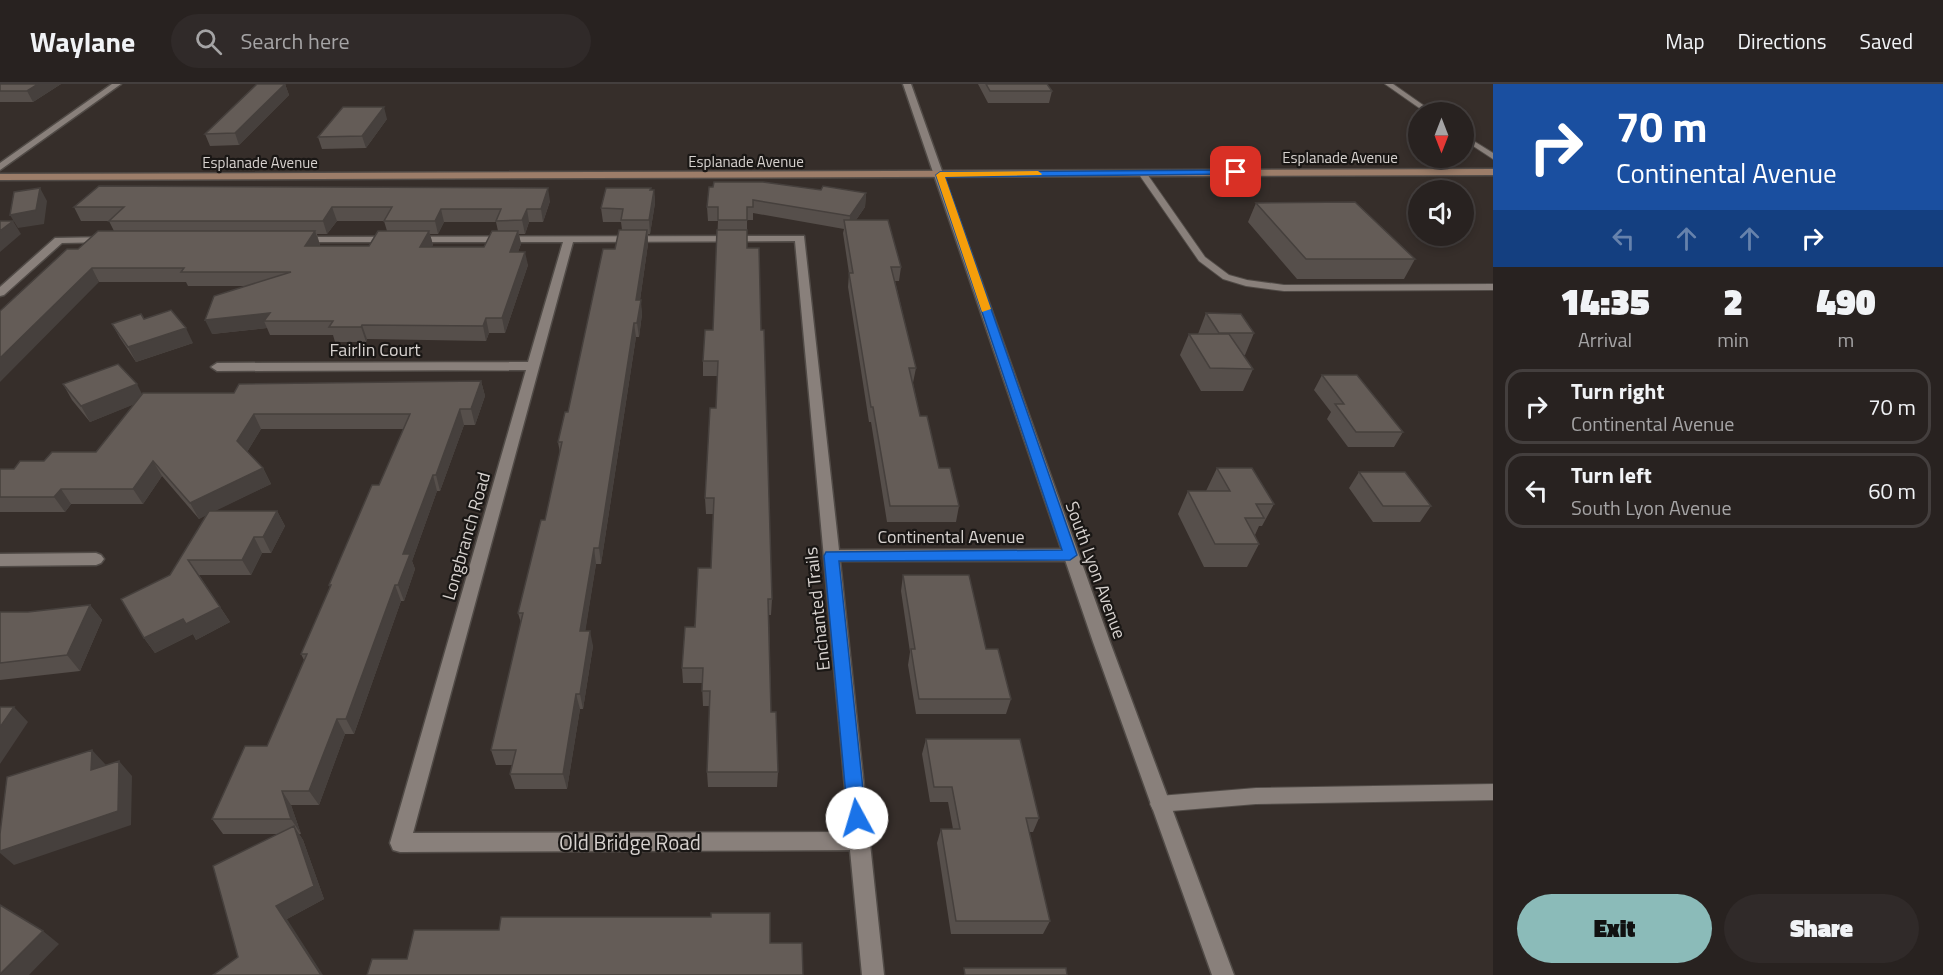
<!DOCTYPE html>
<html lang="en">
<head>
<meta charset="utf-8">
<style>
  :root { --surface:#282220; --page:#302a29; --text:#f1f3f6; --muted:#a5a4a5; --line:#443f3e; --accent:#8bbbb9 }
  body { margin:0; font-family:"Titillium Web",sans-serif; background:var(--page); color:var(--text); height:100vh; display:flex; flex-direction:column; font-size:22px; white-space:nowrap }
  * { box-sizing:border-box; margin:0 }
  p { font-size:20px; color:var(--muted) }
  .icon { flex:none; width:33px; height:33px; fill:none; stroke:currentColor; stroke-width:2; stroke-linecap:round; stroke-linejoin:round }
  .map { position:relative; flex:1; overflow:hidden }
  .drawer { display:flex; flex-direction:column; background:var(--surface); width:450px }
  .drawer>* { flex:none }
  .hud { background:#1a4fa0; color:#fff; overflow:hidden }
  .needle { width:39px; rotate:180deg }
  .fabs { position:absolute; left:1408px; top:18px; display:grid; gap:12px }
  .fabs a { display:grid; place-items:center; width:66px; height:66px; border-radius:50%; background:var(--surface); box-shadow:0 3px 9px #0003,0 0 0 2px var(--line); font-size:30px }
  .pin { position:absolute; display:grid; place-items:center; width:51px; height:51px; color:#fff; margin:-26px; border-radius:12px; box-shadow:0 3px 9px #0006 }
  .me { position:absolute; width:66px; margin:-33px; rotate:354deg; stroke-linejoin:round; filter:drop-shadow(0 0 4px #0008) }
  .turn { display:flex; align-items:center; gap:21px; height:126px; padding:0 24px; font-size:27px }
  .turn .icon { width:78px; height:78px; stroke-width:2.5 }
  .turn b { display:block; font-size:42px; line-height:51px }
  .lanes { display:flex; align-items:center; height:57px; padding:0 24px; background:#0003; justify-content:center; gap:30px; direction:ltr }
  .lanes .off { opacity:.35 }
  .eta { display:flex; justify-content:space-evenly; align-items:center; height:102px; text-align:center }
  .eta b { font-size:36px; font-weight:800; line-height:42px }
  .action { display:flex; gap:12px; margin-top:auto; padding:12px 24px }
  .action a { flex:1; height:69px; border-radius:36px; background:var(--accent); color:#111; font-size:24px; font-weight:800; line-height:69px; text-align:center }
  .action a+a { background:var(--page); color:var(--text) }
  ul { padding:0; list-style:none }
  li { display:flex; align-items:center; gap:18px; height:75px; margin:0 12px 9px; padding:0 12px; border:3px solid var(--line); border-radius:18px }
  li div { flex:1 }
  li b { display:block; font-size:22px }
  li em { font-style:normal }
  header { display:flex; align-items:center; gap:36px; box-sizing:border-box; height:84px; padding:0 30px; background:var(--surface); border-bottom:2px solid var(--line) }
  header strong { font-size:28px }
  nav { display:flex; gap:33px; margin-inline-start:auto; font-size:21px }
  .search { width:420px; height:54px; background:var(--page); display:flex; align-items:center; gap:15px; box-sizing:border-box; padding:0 21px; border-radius:33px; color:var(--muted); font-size:22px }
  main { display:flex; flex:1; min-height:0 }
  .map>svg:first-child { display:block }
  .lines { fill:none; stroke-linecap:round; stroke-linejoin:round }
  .service-casing { stroke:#514b47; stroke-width:2 }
  .minor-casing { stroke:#514b47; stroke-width:3 }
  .tertiary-casing { stroke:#514b47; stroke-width:3 }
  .secondary-casing { stroke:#514b47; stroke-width:3 }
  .service { fill:#89807b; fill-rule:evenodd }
  .minor { fill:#89807b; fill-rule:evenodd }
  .tertiary { fill:#89807b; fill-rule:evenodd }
  .secondary { fill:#9c7d69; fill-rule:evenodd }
  .wall { fill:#564f4b; fill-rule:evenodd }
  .shaded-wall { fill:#46403d }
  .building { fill:#645c57; stroke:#46403d; stroke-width:1.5 }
  .route { fill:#1a73e8; stroke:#114b97; stroke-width:1.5 }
  .slow { fill:#f59e0b }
  .labels { text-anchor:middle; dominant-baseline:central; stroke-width:4.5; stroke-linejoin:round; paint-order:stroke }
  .far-street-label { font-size:15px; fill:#d7d2cf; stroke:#1a1715 }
  .street-label { font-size:18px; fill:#d7d2cf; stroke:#1a1715 }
  .near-street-label { font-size:21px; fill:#d7d2cf; stroke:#1a1715 }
</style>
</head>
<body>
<header>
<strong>Waylane</strong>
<div class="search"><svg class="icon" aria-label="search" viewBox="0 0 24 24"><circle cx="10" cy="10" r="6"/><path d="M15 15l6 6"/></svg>Search here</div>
<nav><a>Map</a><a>Directions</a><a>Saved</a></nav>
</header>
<main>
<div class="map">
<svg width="1493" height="891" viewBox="0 0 1493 891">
  <rect width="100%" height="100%" fill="#362e2a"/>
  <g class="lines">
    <g class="service-casing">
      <path id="service" d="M1385 0H1393L1433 28H1425Z
        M1464 51 1493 69V75L1464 56Z
        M1139 87H1145L1205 173 1229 191 1247 196 1284 201 1493 200V206L1284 207 1246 202 1223 195 1199 177 1138 89Z
        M1493 700V716L1256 720 1159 728 1153 726 1150 720 1153 714 1159 712 1256 704Z"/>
    </g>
    <g class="minor-casing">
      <path id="minor" d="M112 0H121L0 86V79Z
        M804 152 839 466 1070 465 1075 467 1078 471 1075 475 1070 477H840L884 891H862L850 766 400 768 393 766 390 759 526 286 217 287 211 283 217 279 528 278 563 158H294V154L298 153ZM795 157 849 748 413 749 573 158Z
        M109 153 113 154V158L62 159 4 211 0 212V203L55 154Z
        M96 469 101 471 104 475 101 479 96 481 0 482V470Z"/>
    </g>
    <g class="tertiary-casing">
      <path id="tertiary" d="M903 0H911L1110 558 1234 891H1212L1093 558Z"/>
    </g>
    <g class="secondary-casing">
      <path id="secondary" d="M1493 85V91L0 96V90Z"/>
    </g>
    <use href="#service" class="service"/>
    <use href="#minor" class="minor"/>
    <use href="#tertiary" class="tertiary"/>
    <use href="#secondary" class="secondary"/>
  </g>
  <path class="wall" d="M0 0H61L33 18H0Z
    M285 0 289 11 239 61 210 62 205 50Z
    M978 0H1047L1052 7 1049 19H988Z
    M387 35 366 64 322 65 318 53Z
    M713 103 821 106 866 109 865 123 856 136 901 183 899 197H895L916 284 913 299 920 332 939 384 959 422 956 438H887L871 338H869L848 203 849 189 843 149 844 145 753 129V136H747V164L761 246 772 515 771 531H769L771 628 778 688 777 703H708L707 688 710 622H703L702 599H683L682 584 711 484 713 430H706L705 414 716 324 718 292H703V277L713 246 718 137H708L707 123Z
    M651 104V106H654L655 119 650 150H648V160L640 216 642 230 639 253H636L601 480H596L585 547 593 562 583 625H580L567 705H515L510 690 512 681H496L491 666 521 539 518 529 545 436 560 369 558 358 568 328 615 165 622 146 621 138H603L601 124Z
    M550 117 543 138H529L525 150H519L521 160 518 168 528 181 505 249H489L486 257 367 255 366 258H335L333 251H270L267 244 212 250 247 202H188L186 198H99L78 165 114 147 109 137H81L74 123ZM337 137H384L387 147 369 162H320V161L317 150H327ZM444 138H496L498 147 484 163H431L433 161 430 150H438Z
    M1256 119 1415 175 1404 195H1297L1248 138Z
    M1206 229 1254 249 1245 271H1243L1253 285 1243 307H1201L1180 271 1189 250H1198Z
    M144 235 193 259 136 278 120 254 112 240Z
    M1322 291 1403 348 1394 363H1348L1327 335 1331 328 1314 306Z
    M481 297 485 312 475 341H464L440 407H437L412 477 415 485 404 517H401L354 650H345L319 721H291L301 750H299L303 756 324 815 287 835 238 873 278 750H223L212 735 267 662 304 576 301 570 330 503 329 501 379 401 404 345H261L247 368 263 384 271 400 214 427H277L285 442 271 469H262L251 491H199L230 538 196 556 193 550 155 569 144 554 170 491 207 430 199 435 162 392 143 420H71L65 428H0V385H14L44 377 96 368 134 320 90 338 72 316 63 300 142 310 234 309Z
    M1217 384 1274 420 1262 442H1259L1255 451 1259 460 1247 483H1204L1178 430 1188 407H1206Z
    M1359 388 1431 422 1420 438H1373L1349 404Z
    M903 491 986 565 1011 615 1006 630H916L908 581 910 568 901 507Z
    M90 521 102 536 80 587 0 596V528H28Z
    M926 655 1039 734 1033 748H1029L1050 837 1043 850H951L937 759 941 745H953L948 718H930L922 670Z"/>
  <path class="shaded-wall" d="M38 0H61L33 18 27 7Z
    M285 0 289 11 239 61 235 49Z
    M384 23 387 35 366 64 362 52Z
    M40 104 47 117 44 140 18 144 10 131Z
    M548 104 550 117 543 138 541 125Z
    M654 106 655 119 650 150 649 136Z
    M866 109 865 123 849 146 850 132Z
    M332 123 337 137 327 150 323 137Z
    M441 125 444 138 438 150 435 137Z
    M527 125 529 138 525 150 522 136Z
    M13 137 21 150 0 168V147Z
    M647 146 648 160 638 230 636 216Z
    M315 147 320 161 310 176 305 162Z
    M429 147 433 161 424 177 420 163Z
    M518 147 521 160 513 181 510 168Z
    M525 168 528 181 505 249 502 234Z
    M92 184 99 198 0 298V274Z
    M641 216 642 230 639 253 637 239Z
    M270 229 264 237 267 244 212 250 205 236Z
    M486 234 489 249 486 257 483 242Z
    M634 239 636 253 601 480 599 464Z
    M362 241 367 255 366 258 361 243Z
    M186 244 193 259 136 278 128 263Z
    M481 297 485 312 475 341 471 325Z
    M137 300 145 316 90 338 81 322Z
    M460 325 464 341 440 407 436 391Z
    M254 330 261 345 244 373 237 357Z
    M153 377 162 392 143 420 133 405Z
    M263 384 271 400 199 435 190 419Z
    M433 391 437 407 412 477 415 485 404 517 398 501 403 470Z
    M61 405 71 420 65 428 54 413Z
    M277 427 285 442 271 469 263 453Z
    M254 453 262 469 251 491 242 476Z
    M594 464 596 480 583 562 580 547Z
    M395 501 401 517 354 650 346 635Z
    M90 521 102 536 80 587 67 571Z
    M220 523 230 538 196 556 193 550 155 569 144 554 183 535Z
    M590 547 593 562 583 625 580 610Z
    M576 610 580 625 567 705 563 690Z
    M14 623 28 638 0 680V643Z
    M337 635 345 650 319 721 309 707Z
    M92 666 106 681 104 701 91 686Z
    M119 677 132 692 131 741 14 781 0 769V767Z
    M282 707 291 721 301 750 291 735Z
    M294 742 303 756 324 815 287 835 323 891H321L276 822Z
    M43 847 59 860 29 891H0Z"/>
  <path class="building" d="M0 0H38L27 7H0Z
    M257 0H285L235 49 205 50Z
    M986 0H1047L1052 7H990Z
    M343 23H384L362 52 318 53Z
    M714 98H763L821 106 823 102 866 109 850 132 753 116V123H747V136H718V123H707L709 103H713Z
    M99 102 548 104 541 125H527L522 136 496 137 501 125H441L435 137H384L392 123H332L323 137H109L124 123H74Z
    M40 104 36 126 10 131 14 108Z
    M606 104H651L650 106H654L649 136H621L623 125 601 124Z
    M1355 118 1415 175H1306L1256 119Z
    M844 136H888L901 183H891L916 284H909L920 332H927L939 384H950L959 422H890L873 323H871L849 189H853Z
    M0 137H13L0 147Z
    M619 146H647L636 216H641L637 239H634L599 464H594L580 547H590L580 610H576L563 690H510L516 666H491L523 529H518L541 436H545L562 358H558L565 328H568L603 165H615Z
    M717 146H747V164H759L761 246H764L772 515H768L771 628H776L778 688H707L710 607H702L703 584H682L685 543H695L698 484H711L714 414H705L710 324H716L718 277H703L705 246H713Z
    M98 147H315L305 162H369L378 147H429L420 163H484L492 147H518L510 168H525L502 234H486L483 242 362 241 361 243H329L333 237H264L270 229 205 236 214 212 291 188H181L184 184H92L0 274V227L67 165H78Z
    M171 226 186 244 128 263 112 240 141 230 144 235Z
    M1206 229 1241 230 1254 249H1219Z
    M1189 250H1229L1253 285 1210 284Z
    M118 280 137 300 81 322 63 300Z
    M1322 291H1357L1403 348H1356L1335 320H1344Z
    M481 297 471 325H460L436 391H433L403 470H410L398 501H395L346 635H337L309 707H282L291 735H212L245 662H267L307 570H301L331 501H329L372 401H379L410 330H254L237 357 263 384 190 419 153 377 133 405H61L54 413H0V385H14L20 377H44L52 368H96L143 309H234L239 300Z
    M1217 384H1252L1274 420H1256L1264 434H1245L1259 460H1215L1188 407H1230Z
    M1359 388H1405L1431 422H1383Z
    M209 427H277L263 453H254L242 476H188L220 523 186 540 183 535 144 554 121 515 170 491Z
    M903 491H969L986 565H998L1011 615H919L911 565H915Z
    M90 521 67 571 0 579V528H28Z
    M0 623H14L0 643Z
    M926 655H1020L1039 734H1026L1050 837H956L941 745H960L952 703H934Z
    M92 666 91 686 119 677 118 727 0 767V750L7 693Z
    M294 742 314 802 276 822 321 891H213L238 873 213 782Z
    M0 821 43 847 0 890Z
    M711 829H770V859H802L803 891H367L372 875H407L414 846H499L501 833H711Z
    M964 884H1066L1067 891H965Z"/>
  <path class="route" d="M1236 86 1240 88 1238 90 945 93 1077 471 1070 476 839 477 866 734 863 739 857 742 851 739 848 734 824 472 826 468 1062 466 936 91 940 88Z"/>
  <path class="slow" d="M1038 87 1042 90 1041 91 945 93 991 225 982 228 936 91 940 88Z"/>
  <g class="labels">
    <g class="far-street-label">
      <text x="1340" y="73">Esplanade Avenue</text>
      <text x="746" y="77">Esplanade Avenue</text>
      <text x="260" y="78">Esplanade Avenue</text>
    </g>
    <g class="street-label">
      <text x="375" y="265">Fairlin Court</text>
      <text transform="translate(466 452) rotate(-74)">Longbranch Road</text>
      <text x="951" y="452">Continental Avenue</text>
      <text transform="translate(1096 486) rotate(70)">South Lyon Avenue</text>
      <text transform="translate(817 525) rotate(-96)">Enchanted Trails</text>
    </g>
    <g class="near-street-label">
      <text x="630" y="758">Old Bridge Road</text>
    </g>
  </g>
</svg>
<div class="fabs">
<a><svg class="needle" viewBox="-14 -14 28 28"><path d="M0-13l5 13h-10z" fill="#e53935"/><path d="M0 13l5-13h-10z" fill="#a5a4a5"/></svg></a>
<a><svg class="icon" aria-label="sound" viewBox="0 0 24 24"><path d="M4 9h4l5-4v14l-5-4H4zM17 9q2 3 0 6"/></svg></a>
</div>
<div class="pin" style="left:1236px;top:88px;background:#d93025"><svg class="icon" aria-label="arrive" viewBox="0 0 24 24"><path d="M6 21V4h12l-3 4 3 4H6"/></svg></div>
<svg class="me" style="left:857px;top:734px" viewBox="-20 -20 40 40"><circle r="19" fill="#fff"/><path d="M0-13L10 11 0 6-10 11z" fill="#1a73e8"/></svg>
</div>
<section class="drawer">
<div class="hud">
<div class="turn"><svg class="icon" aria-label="right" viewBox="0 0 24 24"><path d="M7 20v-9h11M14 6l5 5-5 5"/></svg><div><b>70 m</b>Continental Avenue</div></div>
<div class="lanes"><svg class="icon off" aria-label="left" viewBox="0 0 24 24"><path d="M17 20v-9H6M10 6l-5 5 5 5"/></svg><svg class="icon off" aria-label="ahead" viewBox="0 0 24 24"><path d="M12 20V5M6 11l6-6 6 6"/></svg><svg class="icon off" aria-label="ahead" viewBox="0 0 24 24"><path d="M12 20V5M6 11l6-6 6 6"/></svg><svg class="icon" aria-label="right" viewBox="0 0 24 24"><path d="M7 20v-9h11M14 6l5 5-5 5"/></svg></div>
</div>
<div class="eta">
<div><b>14:35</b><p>Arrival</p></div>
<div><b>2</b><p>min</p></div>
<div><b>490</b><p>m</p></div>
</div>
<ul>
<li><svg class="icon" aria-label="right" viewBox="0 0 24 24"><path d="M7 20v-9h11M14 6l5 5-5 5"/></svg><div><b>Turn right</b><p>Continental Avenue</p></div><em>70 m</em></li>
<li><svg class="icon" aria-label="left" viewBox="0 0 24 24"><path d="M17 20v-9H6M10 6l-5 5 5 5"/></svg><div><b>Turn left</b><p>South Lyon Avenue</p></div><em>60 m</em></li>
</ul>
<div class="action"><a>Exit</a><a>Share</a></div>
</section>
</main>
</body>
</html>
